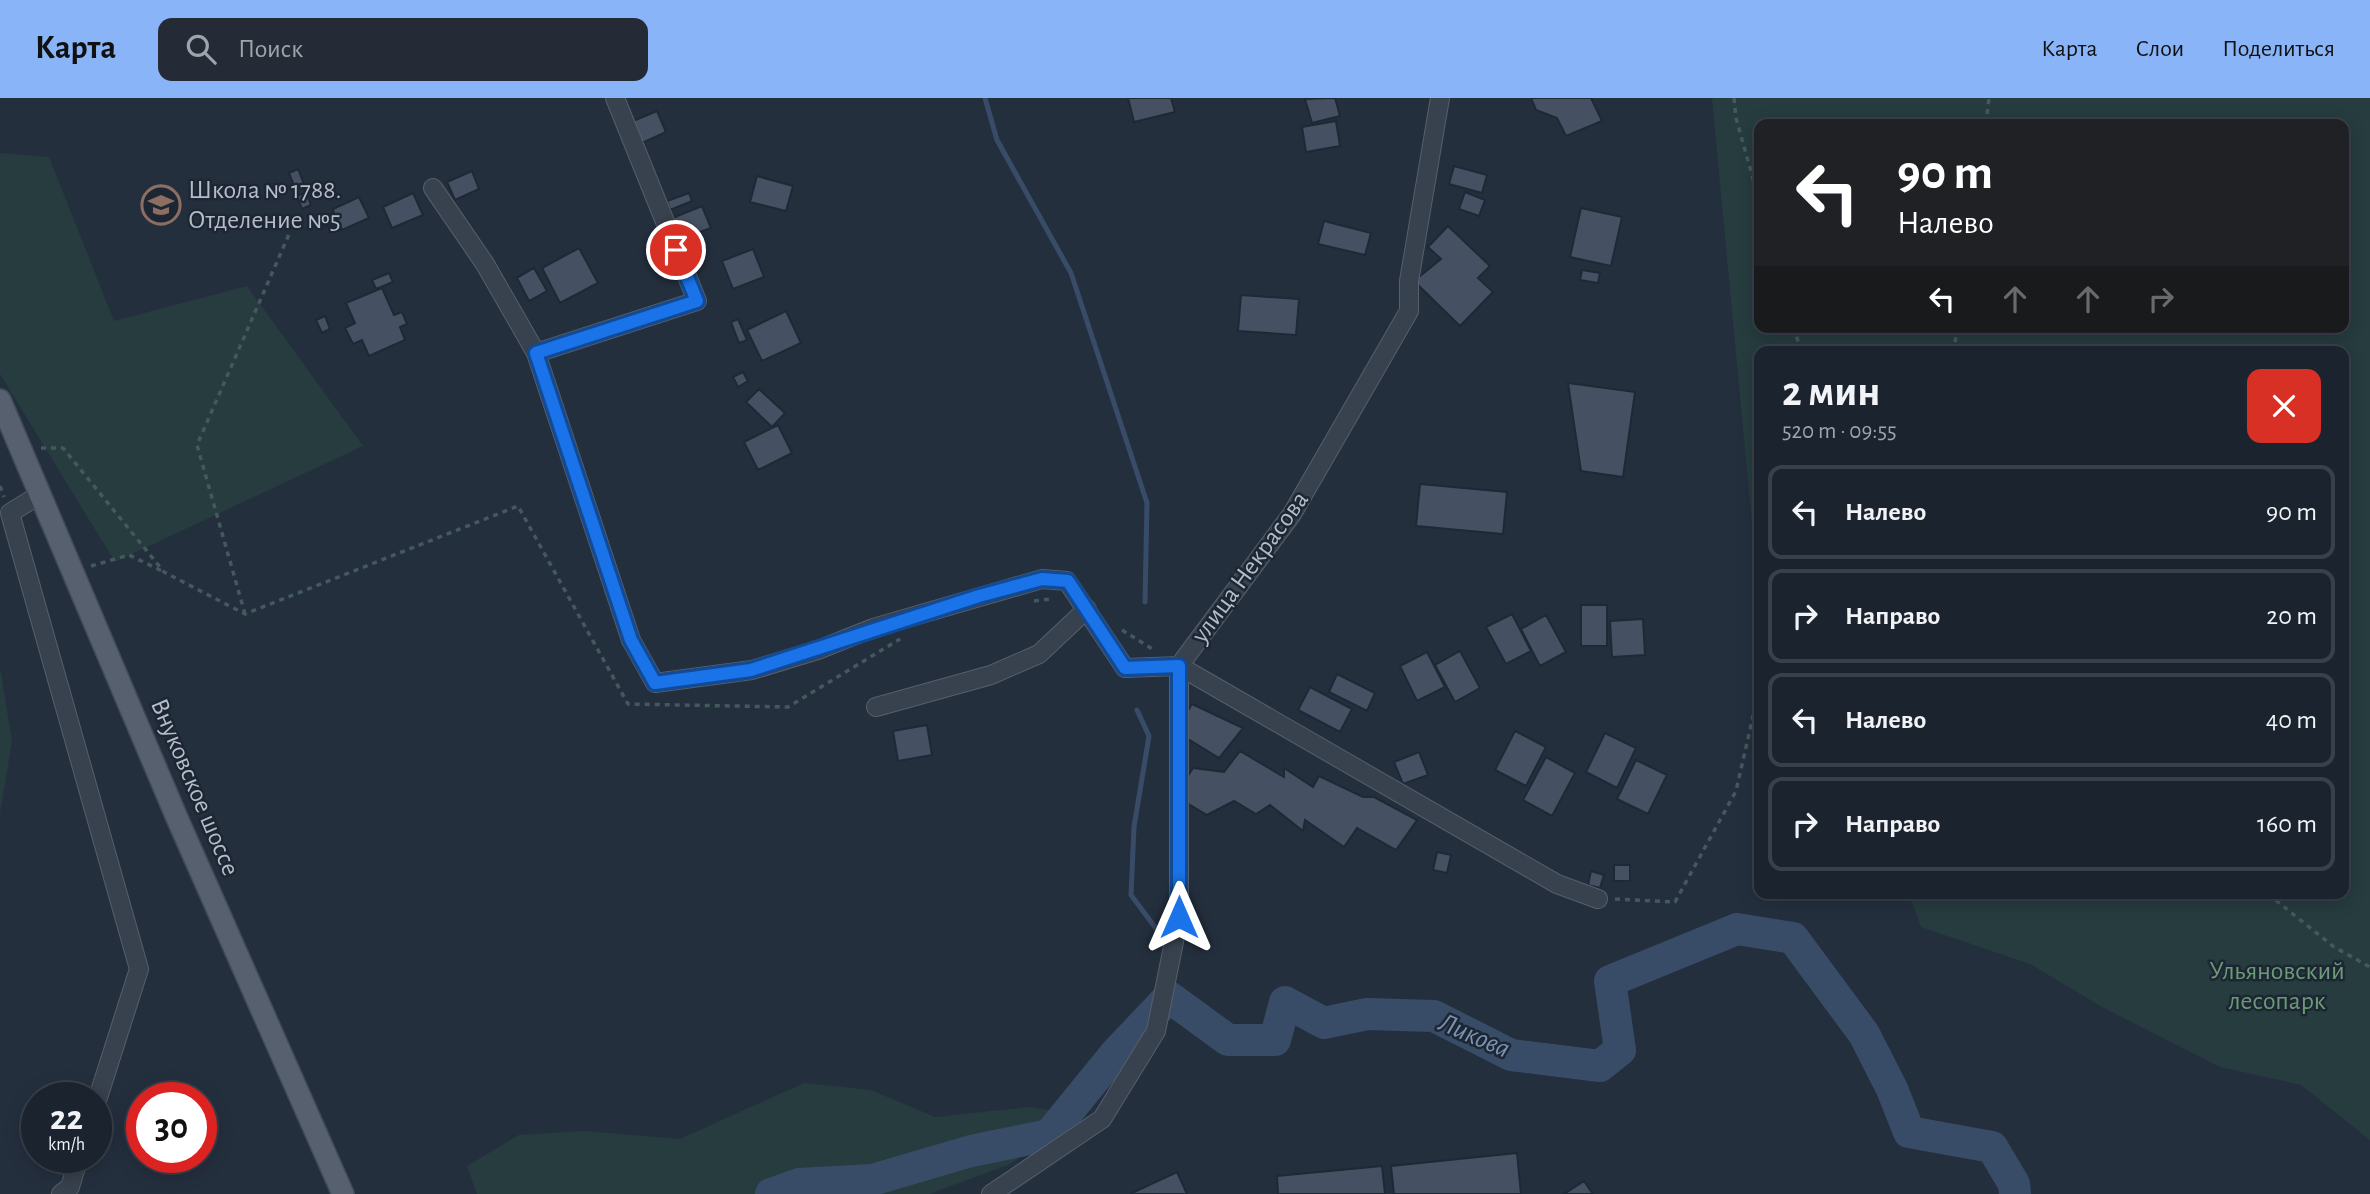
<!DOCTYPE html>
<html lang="ru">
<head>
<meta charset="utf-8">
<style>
  :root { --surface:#1b232e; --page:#242b36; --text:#f1f3f6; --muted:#a0a4aa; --line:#39404a; --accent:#8ab4f8 }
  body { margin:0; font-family:"Alegreya Sans",sans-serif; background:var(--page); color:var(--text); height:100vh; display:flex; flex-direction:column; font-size:26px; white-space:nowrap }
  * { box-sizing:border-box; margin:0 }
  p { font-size:23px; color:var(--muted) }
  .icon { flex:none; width:38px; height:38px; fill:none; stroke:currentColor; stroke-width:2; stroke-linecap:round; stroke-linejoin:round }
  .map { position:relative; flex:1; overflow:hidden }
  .details { position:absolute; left:1754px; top:248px; width:595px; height:553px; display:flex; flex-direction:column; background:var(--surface); border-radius:14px; box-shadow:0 4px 18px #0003,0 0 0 2px var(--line) }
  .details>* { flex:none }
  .guide { position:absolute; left:1754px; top:21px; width:595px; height:214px; border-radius:14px; box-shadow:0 4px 18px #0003,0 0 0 2px var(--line); background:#202124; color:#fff; overflow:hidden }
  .speed { position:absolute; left:21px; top:984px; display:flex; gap:14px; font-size:35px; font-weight:700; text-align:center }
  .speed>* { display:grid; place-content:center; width:91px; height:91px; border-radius:50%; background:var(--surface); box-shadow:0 4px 18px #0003,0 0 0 2px var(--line); line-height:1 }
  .speed small { font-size:18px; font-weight:400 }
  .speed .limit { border:10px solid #d22; background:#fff; color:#111 }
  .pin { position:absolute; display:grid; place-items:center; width:60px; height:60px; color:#fff; margin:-30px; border:4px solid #fff; border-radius:50%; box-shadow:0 2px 7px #0007 }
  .me { position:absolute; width:77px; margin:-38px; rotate:0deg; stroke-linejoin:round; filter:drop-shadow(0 0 5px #0008) }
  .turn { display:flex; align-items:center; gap:24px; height:147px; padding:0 28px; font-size:32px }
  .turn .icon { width:91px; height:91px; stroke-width:2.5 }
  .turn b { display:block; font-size:49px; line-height:60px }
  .lanes { display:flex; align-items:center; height:66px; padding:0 28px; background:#0003; justify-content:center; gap:35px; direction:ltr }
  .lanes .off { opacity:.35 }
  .round { display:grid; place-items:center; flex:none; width:74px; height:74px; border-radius:14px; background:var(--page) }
  .overview { display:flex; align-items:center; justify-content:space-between; height:119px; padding:0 28px }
  h1 { font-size:42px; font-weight:600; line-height:52px }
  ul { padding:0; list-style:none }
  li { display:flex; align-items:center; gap:21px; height:94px; margin:0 14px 10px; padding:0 14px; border:4px solid var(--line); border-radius:14px }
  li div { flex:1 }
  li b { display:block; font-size:26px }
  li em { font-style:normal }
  header { display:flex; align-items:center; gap:42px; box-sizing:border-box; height:98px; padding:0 35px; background:var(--accent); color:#111 }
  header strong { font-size:33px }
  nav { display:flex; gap:38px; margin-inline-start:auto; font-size:24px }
  .search { width:490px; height:63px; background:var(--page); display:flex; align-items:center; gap:18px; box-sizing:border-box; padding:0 24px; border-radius:14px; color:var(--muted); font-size:26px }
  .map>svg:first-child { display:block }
  .green { fill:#263c3f; fill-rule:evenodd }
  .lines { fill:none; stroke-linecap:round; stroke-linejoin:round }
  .stream { stroke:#394c67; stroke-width:5 }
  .river { stroke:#394c67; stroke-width:32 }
  .building { fill:#455162; stroke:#1f2835; stroke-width:2 }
  .minor-casing { stroke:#565f6c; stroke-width:20 }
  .major-casing { stroke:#414a57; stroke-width:24 }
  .path { stroke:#44595c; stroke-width:3.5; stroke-dasharray:5 5; stroke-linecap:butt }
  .minor { stroke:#38414e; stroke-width:18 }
  .major { stroke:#56606e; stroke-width:21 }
  .route-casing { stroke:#114b97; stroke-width:18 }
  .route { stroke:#1a73e8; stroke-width:12 }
  .labels { text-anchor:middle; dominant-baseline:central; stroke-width:5; stroke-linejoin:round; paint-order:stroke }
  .poi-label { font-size:26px; fill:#b4bcc9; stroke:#1d2633; text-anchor:start }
  .street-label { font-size:26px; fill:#b4bcc9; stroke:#1d2633 }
  .park-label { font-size:26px; fill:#6b9a76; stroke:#1d2633 }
  .water-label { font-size:28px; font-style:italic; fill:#7c92b1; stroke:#1d2633 }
</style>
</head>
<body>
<header>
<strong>Карта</strong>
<div class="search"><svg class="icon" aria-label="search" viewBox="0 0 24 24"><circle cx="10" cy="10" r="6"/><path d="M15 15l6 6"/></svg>Поиск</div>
<nav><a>Карта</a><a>Слои</a><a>Поделиться</a></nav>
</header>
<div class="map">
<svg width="2370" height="1096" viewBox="0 0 2370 1096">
  <rect width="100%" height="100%" fill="#242f3e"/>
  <path class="green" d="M1712 0H2370V1042L2301 987 2220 969 2102 909 2030 866 1921 829 1909 796H2343V254H1759V500ZM2343 26V229H1759V26Z
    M0 55 49 59 114 223 247 188 363 348 115 464 0 276Z
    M0 569 12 643 0 715Z
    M804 985 871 992 935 1019 1029 1009 1088 1018 1008 1067 929 1096H477L467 1068 519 1037 583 1033 680 1041Z"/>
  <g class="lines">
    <path class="stream" d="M985 0 997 42 1071 175 1147 405 1145 504
      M1137 612 1149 638 1134 729 1131 797 1169 848"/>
    <path class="river" d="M771 1096 799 1086 872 1082 971 1053 1049 1037 1115 956 1169 899 1228 942H1275L1285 904 1324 925 1367 916 1434 918 1511 957 1600 968 1620 952 1610 883 1737 831 1793 840 1864 936 1892 991 1909 1034 1992 1049 2014 1086 2015 1096"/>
  </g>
  <path class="building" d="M1128 0H1171L1175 14 1134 24Z
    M1335 0 1340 18 1312 25 1305 1Z
    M1531 0H1591L1602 23 1566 38 1557 20 1536 12Z
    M657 13 666 34 642 45 633 23Z
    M1336 23 1340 48 1306 54 1302 29Z
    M1454 68 1487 77 1482 95 1449 86Z
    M298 71 304 86 295 90 289 75Z
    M472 73 479 91 455 102 447 84Z
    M757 78 793 88 786 113 750 104Z
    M306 94 311 107 302 111 297 98Z
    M1465 94 1485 102 1479 118 1459 111Z
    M413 95 423 117 392 130 383 109Z
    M689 95 692 103 670 112 667 103Z
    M359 99 369 120 342 132 338 123 325 129 321 121 334 115 333 111Z
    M702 108 711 130 678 142 670 121Z
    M1581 110 1622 119 1611 168 1570 159Z
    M1324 123 1371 135 1365 157 1318 146Z
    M1448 128 1490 168 1478 180 1493 194 1460 228 1414 183 1441 161 1428 149Z
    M579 150 598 185 560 205 542 170Z
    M753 151 764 179 733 191 722 163Z
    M534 170 547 193 529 203 517 180Z
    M1582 172 1600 175 1598 185 1580 182Z
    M389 175 393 184 376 191 372 182Z
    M382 190 394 217 402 214 407 226 400 229 405 242 369 258 362 242 353 246 345 230 355 225 346 205Z
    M1241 197 1299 201 1296 237 1238 233Z
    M786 213 801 245 762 263 747 232Z
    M325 218 330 231 322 235 316 222Z
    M738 221 747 242 739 245 731 224Z
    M743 274 748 283 738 289 733 279Z
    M1568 285 1635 294 1623 379 1581 373Z
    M759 291 785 315 772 329 746 304Z
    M778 327 792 355 758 372 744 344Z
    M1420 386 1507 394 1503 436 1416 428Z
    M1581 507H1607V548H1581Z
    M1512 516 1531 553 1506 566 1486 529Z
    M1546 517 1566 554 1540 568 1521 531Z
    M1643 521 1645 557 1612 559 1610 523Z
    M1460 553 1480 590 1455 604 1435 567Z
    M1427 554 1445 589 1417 603 1400 568Z
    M1337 576 1375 595 1367 613 1329 594Z
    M1310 589 1352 611 1340 634 1298 612Z
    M1192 606 1243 630 1219 660 1175 633Z
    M927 627 932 657 898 663 893 633Z
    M1515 633 1546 649 1526 688 1495 672Z
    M1605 635 1636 650 1617 690 1586 674Z
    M1240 653 1284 679V670L1313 689 1319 678 1363 699H1374L1417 722 1396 752 1357 730 1344 749 1305 722 1303 733 1270 707 1256 716 1234 703 1207 717 1175 698 1193 670 1224 674Z
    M1419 654 1428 677 1403 686 1394 664Z
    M1546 659 1575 675 1552 718 1523 702Z
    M1636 662 1667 677 1648 716 1617 701Z
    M1437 754 1451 757 1447 775 1433 772Z
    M1614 767H1630V783H1614Z
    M1591 773 1604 777 1600 790 1588 787Z
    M1517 1055 1521 1096H1394L1391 1068Z
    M1382 1068 1385 1096H1278L1277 1078Z
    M1177 1074 1187 1096H1130Z
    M1584 1083 1593 1096H1564Z"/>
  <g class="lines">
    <g class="minor-casing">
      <path id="minor" d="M1440 0 1409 183V213L1292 416 1179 568 1557 786 1598 801
        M433 90 485 166 536 255 697 203 615 0
        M536 255 631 542 655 585 752 572 818 552 873 530 1042 481 1067 483 1125 570 1179 568V819L1156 933 1102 1021 991 1096
        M39 397 10 415 139 871 96 1006
        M876 609 991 577 1039 556 1087 511
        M61 1096 70 1089 79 1059"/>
    </g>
    <g class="major-casing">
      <path id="major" d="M0 302 177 720 343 1096"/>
    </g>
    <path class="path" d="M1734 0 1736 20 1759 102
      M1986 26 1989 0
      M1794 229 1801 254
      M1953 254 1958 229
      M41 350H63L164 474 245 516 518 408 628 606 788 609 900 541
      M0 388 4 399
      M91 468 129 457 162 473
      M1034 503 1050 501
      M245 516 197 347 290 134
      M1122 532 1154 552
      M2268 796 2334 849 2370 869
      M1615 801 1675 804 1736 693 1759 592"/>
    <use href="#minor" class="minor"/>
    <use href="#major" class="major"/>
  </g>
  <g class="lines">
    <g class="route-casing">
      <path id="route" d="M676 152 697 203 536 255 631 542 655 585 751 572 979 498 1042 481 1068 483 1125 570 1179 568V819"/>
    </g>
    <use href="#route" class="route"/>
  </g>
  <defs>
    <g id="school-ring" transform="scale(2.0125)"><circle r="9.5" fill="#1d2633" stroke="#8d6e63" stroke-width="1.5"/><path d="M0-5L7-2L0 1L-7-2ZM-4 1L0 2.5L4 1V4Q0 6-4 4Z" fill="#8d6e63"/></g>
  </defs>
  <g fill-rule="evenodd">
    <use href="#school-ring" x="161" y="107"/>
  </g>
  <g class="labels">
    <g class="poi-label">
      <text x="188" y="92">Школа № 1788.<tspan x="188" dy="30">Отделение №5</tspan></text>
    </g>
    <g class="street-label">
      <text transform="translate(1250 469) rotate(-54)">улица Некрасова</text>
      <text transform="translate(195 689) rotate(67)">Внуковское шоссе</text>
    </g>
    <g class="park-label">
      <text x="2277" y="873">Ульяновский<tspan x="2277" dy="30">лесопарк</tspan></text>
    </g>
    <g class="water-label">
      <text transform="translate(1474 938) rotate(23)">Ликова</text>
    </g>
  </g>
</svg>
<div class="speed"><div>22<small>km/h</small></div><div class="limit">30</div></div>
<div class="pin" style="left:676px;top:152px;background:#d93025"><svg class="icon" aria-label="arrive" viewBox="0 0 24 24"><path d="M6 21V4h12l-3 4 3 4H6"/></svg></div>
<svg class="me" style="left:1179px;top:819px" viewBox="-20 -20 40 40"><path d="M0-17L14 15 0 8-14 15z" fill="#1a73e8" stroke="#fff" stroke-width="4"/></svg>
<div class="guide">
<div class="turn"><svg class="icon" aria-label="left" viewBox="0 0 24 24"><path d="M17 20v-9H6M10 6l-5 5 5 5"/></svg><div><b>90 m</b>Налево</div></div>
<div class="lanes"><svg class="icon" aria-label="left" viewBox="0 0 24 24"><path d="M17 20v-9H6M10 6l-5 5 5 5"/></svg><svg class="icon off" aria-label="ahead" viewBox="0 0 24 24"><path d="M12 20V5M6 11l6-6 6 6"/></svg><svg class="icon off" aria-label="ahead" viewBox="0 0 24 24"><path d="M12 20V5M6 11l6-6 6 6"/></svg><svg class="icon off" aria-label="right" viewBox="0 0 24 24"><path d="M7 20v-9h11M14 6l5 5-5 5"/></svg></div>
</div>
<section class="details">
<div class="overview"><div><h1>2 мин</h1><p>520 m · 09:55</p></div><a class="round" style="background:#d93025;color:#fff"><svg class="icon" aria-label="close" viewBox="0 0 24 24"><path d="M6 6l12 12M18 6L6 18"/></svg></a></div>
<ul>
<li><svg class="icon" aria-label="left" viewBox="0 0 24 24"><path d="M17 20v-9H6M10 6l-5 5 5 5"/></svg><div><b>Налево</b></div><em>90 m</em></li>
<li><svg class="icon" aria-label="right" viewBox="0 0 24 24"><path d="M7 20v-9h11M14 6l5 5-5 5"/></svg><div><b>Направо</b></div><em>20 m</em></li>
<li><svg class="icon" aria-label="left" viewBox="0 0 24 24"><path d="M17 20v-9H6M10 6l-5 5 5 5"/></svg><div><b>Налево</b></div><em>40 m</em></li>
<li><svg class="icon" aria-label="right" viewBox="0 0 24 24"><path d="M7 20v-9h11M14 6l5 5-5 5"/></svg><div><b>Направо</b></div><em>160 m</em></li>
</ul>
</section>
</div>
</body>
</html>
